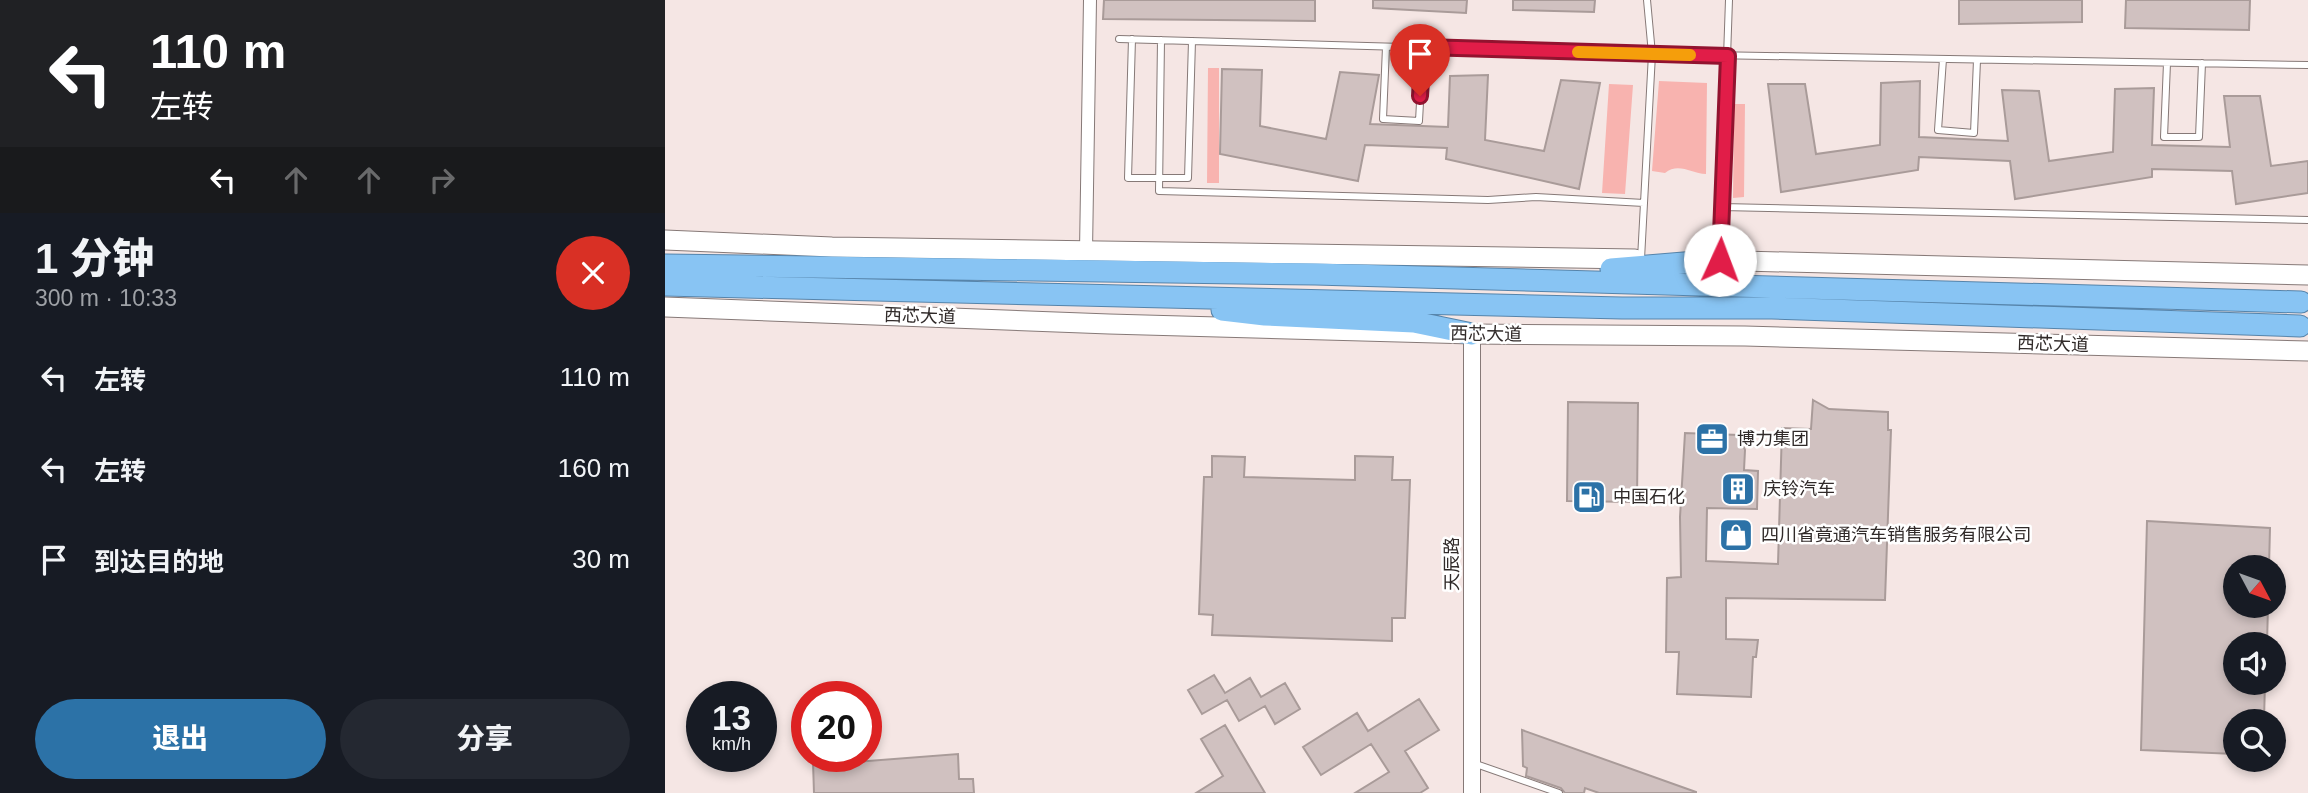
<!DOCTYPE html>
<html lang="zh">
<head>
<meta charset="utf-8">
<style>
  :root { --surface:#171b24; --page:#242831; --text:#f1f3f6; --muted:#9ea1a6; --accent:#2c72a7 }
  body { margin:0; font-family:Arial,"Noto Sans SC",sans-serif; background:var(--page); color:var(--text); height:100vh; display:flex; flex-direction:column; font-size:26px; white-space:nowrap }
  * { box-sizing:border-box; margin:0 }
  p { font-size:23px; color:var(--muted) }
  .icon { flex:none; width:38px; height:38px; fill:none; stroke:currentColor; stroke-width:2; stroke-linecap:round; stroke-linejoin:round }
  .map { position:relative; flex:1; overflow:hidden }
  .side { display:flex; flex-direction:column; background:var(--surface); width:665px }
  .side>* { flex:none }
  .banner { background:#202124; color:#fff; overflow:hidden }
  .needle { width:46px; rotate:131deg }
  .controls { position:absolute; left:1558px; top:555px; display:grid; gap:14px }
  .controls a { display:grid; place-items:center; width:63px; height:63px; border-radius:50%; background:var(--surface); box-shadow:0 4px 10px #0003; font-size:35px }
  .speed { position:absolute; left:21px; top:681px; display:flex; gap:14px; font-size:35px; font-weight:700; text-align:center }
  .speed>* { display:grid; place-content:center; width:91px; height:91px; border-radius:50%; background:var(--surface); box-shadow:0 4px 10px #0003; line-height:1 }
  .speed small { font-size:18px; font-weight:400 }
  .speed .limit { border:10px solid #d22; background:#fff; color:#111 }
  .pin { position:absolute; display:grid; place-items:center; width:60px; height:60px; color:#fff; margin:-72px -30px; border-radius:50% 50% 50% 0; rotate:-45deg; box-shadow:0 0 7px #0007 }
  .pin .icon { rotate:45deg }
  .me { position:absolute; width:77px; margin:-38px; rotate:2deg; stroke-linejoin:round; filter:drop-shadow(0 0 5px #0008) }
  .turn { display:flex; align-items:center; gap:24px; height:147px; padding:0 35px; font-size:32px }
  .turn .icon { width:91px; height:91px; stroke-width:2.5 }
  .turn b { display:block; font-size:49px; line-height:60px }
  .lanes { display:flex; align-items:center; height:66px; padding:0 35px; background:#0003; justify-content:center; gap:35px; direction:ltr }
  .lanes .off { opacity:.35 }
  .round { display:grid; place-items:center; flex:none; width:74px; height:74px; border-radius:37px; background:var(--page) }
  .headline { display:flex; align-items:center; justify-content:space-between; height:119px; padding:0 35px }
  h1 { font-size:42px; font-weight:800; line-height:52px }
  .cta { display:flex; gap:14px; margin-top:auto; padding:14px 35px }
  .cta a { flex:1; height:80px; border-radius:42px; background:var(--accent); color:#fff; font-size:28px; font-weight:800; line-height:80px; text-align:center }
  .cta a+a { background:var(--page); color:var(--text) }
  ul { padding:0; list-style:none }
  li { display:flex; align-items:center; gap:21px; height:91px; padding:0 35px }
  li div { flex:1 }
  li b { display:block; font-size:26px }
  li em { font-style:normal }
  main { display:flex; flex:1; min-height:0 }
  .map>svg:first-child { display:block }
  .green { fill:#f8b3af }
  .building { fill:#d0c1c0; stroke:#a99b99; stroke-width:2 }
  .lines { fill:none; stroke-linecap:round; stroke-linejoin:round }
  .service-casing { stroke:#867977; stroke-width:8 }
  .minor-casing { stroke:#867977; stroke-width:14 }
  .tertiary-casing { stroke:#867977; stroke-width:18 }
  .secondary-casing { stroke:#867977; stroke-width:21 }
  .trunk-casing { stroke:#5684aa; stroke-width:23 }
  .service { stroke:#fff; stroke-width:6 }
  .minor { stroke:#fff; stroke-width:12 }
  .tertiary { stroke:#fff; stroke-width:16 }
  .secondary { stroke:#fff; stroke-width:19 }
  .trunk { stroke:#88c4f3; stroke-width:21 }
  .route-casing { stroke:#92132f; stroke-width:18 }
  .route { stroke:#e11d48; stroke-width:12 }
  .slow { stroke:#f59e0b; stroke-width:12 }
  .labels { text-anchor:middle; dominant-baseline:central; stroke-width:5; stroke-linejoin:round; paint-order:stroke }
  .street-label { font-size:18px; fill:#302a29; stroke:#fff }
  .poi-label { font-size:18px; fill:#302a29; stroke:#fff; text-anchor:start }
</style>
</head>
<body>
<main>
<section class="side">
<div class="banner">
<div class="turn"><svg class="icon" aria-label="left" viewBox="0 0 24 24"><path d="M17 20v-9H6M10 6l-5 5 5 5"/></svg><div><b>110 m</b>左转</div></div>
<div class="lanes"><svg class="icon" aria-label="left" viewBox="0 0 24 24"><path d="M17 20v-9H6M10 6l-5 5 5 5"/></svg><svg class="icon off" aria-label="ahead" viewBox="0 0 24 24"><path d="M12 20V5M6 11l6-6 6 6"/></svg><svg class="icon off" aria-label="ahead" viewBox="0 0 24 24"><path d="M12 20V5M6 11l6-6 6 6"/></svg><svg class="icon off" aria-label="right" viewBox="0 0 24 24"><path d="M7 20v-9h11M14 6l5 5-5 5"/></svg></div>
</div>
<div class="headline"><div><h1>1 分钟</h1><p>300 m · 10:33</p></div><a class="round" style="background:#d93025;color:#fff"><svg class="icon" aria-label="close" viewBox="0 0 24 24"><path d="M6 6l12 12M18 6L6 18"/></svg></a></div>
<ul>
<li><svg class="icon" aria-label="left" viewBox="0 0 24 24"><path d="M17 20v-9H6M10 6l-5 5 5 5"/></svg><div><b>左转</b></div><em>110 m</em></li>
<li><svg class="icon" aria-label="left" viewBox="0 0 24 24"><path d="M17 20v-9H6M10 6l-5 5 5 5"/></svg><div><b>左转</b></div><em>160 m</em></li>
<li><svg class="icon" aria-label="arrive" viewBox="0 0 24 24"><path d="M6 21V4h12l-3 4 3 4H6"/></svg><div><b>到达目的地</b></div><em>30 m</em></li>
</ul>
<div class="cta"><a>退出</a><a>分享</a></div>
</section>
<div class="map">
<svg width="1643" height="793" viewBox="0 0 1643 793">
  <rect width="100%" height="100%" fill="#f5e6e4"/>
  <path class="green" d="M543 68H554V183H542Z
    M994 81 1042 83 1041 174C1026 173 1013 162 1000 173L987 171Z
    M944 84 968 85 960 194 937 193Z
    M1069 104H1080L1079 197 1068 198Z"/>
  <path class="building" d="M439 0H650V21L438 19Z
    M708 0H802L801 13 708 8Z
    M848 0H930L929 12 848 10Z
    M1294 0H1417V22L1294 24Z
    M1461 0H1585L1584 30 1460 28Z
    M557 69 597 70 595 126 661 139 675 72 714 75 705 124 783 127 785 76 823 75 820 140 879 151 896 80 935 83 914 189 781 159 782 148 700 145 693 181 555 154Z
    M1255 81 1254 137 1343 141 1337 90 1374 91 1384 161 1448 152 1450 89 1489 88 1487 145 1565 147 1559 96H1595L1606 166 1643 161V193L1571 204 1567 171 1487 169V177L1350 199 1345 161 1254 157 1253 170 1116 192 1103 84H1140L1151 154 1215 145 1216 83Z
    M1148 400 1164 409 1223 412V430H1226L1220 600 1061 598V639L1093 640 1091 657H1088L1086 697 1012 694 1014 652H1001L1002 578 1016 577 1015 517 1020 433 1074 435 1080 450 1079 470 1093 471 1092 509 1042 508 1041 561 1113 564 1117 428 1146 429Z
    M903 402 973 403 972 502 902 501Z
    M547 456 580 457 579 477 690 480V456L728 457 727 480H745L740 618H727V641L547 635 548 615 534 614 539 477H547Z
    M1482 521 1605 528 1604 567H1570V606H1603L1602 644H1570V682H1600L1599 721H1570V754L1476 750Z
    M549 675 560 693 585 678 596 697 620 683 635 709 610 724 600 706 574 721 562 700 537 714 523 690Z
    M754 699 774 730 740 751 763 788 755 793H690L724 772 706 744 656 775 638 747 692 713 703 731Z
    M560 725 574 749 600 793H531L558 776 536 739Z
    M857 730 1031 792V793H934L920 788 919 793H900L896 788 861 776 862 768 858 766Z
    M293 754 294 779H308L309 793H149L148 762H190Z"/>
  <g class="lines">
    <g class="service-casing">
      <path id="service" d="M454 39 987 54 1643 65
        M467 39 463 178H523L527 41
        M496 40 494 191 823 200 871 197 979 203
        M721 47 718 119 754 121 758 47
        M1278 59 1273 130 1309 133 1312 60
        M1502 63 1499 137H1534L1537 63
        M1057 207 1643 220
        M1055 257 1064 0
        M976 259 987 54 982 0
        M808 763 894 793"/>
    </g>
    <g class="minor-casing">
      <path id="minor" d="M421 251 425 0"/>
    </g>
    <g class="tertiary-casing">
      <path id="tertiary" d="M807 334V793"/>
    </g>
    <g class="secondary-casing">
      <path id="secondary" d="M0 240 167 247 970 259
        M1039 260 1643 275
        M0 307 444 324 807 334 1080 336 1643 351"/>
    </g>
    <g class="trunk-casing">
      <path id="trunk" d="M0 265 650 274 1636 302
        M946 269 1055 260
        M0 285 957 308H1107L1635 326
        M557 310 600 315 749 322 807 334"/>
    </g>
    <use href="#service" class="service"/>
    <use href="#minor" class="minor"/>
    <use href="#tertiary" class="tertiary"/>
    <use href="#secondary" class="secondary"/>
    <use href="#trunk" class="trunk"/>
  </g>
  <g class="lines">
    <g class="route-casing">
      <path id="route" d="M755 96 758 47 1063 56 1055 260"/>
    </g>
    <use href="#route" class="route"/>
    <path class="slow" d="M913 52 1025 55"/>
  </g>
  <defs>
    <g id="office-square" transform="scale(1.75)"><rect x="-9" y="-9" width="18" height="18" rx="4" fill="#2c72a7" stroke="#fff"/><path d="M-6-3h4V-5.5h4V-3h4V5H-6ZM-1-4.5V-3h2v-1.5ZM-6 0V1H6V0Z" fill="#fff"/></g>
    <g id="building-square" transform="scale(1.75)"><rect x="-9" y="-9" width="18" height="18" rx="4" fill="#2c72a7" stroke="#fff"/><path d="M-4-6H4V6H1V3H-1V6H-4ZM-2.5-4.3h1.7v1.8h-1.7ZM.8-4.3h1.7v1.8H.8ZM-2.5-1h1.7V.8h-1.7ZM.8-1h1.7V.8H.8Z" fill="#fff"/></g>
    <g id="fuel-square" transform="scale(1.75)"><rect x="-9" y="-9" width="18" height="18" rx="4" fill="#2c72a7" stroke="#fff"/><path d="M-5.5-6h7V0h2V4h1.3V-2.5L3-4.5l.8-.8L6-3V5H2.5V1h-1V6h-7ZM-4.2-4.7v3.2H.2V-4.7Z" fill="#fff"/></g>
    <g id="shop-square" transform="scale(1.75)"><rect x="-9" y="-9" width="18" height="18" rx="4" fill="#2c72a7" stroke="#fff"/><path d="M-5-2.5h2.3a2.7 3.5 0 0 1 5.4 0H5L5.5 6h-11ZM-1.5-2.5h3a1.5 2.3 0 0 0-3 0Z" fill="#fff"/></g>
  </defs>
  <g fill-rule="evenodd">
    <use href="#office-square" x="1047" y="439"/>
    <use href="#building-square" x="1073" y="489"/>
    <use href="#fuel-square" x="924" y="497"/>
    <use href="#shop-square" x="1071" y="535"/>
  </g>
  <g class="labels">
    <g class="street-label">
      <text transform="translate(255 316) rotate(2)">西芯大道</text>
      <text transform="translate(821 334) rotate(1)">西芯大道</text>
      <text transform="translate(1388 344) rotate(2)">西芯大道</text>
      <text transform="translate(787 564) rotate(-90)">天辰路</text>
    </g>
    <g class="poi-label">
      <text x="1072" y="439">博力集团</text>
      <text x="1098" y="489">庆铃汽车</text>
      <text x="948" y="497">中国石化</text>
      <text x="1096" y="535">四川省竟通汽车销售服务有限公司</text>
    </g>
  </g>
</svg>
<div class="controls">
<a><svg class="needle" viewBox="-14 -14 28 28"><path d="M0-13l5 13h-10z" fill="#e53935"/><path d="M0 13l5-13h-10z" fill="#9ea1a6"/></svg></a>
<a><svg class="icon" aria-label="sound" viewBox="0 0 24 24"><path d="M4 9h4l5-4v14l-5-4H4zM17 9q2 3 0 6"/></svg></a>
<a><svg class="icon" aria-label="search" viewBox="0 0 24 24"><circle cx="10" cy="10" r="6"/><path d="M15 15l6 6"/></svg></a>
</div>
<div class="speed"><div>13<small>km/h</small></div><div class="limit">20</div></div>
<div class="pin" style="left:755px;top:96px;background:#d93025"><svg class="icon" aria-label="arrive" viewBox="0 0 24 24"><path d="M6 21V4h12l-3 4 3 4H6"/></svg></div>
<svg class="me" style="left:1055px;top:260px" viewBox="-20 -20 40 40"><circle r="19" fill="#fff"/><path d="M0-13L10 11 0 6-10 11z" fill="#e11d48"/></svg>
</div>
</main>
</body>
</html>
